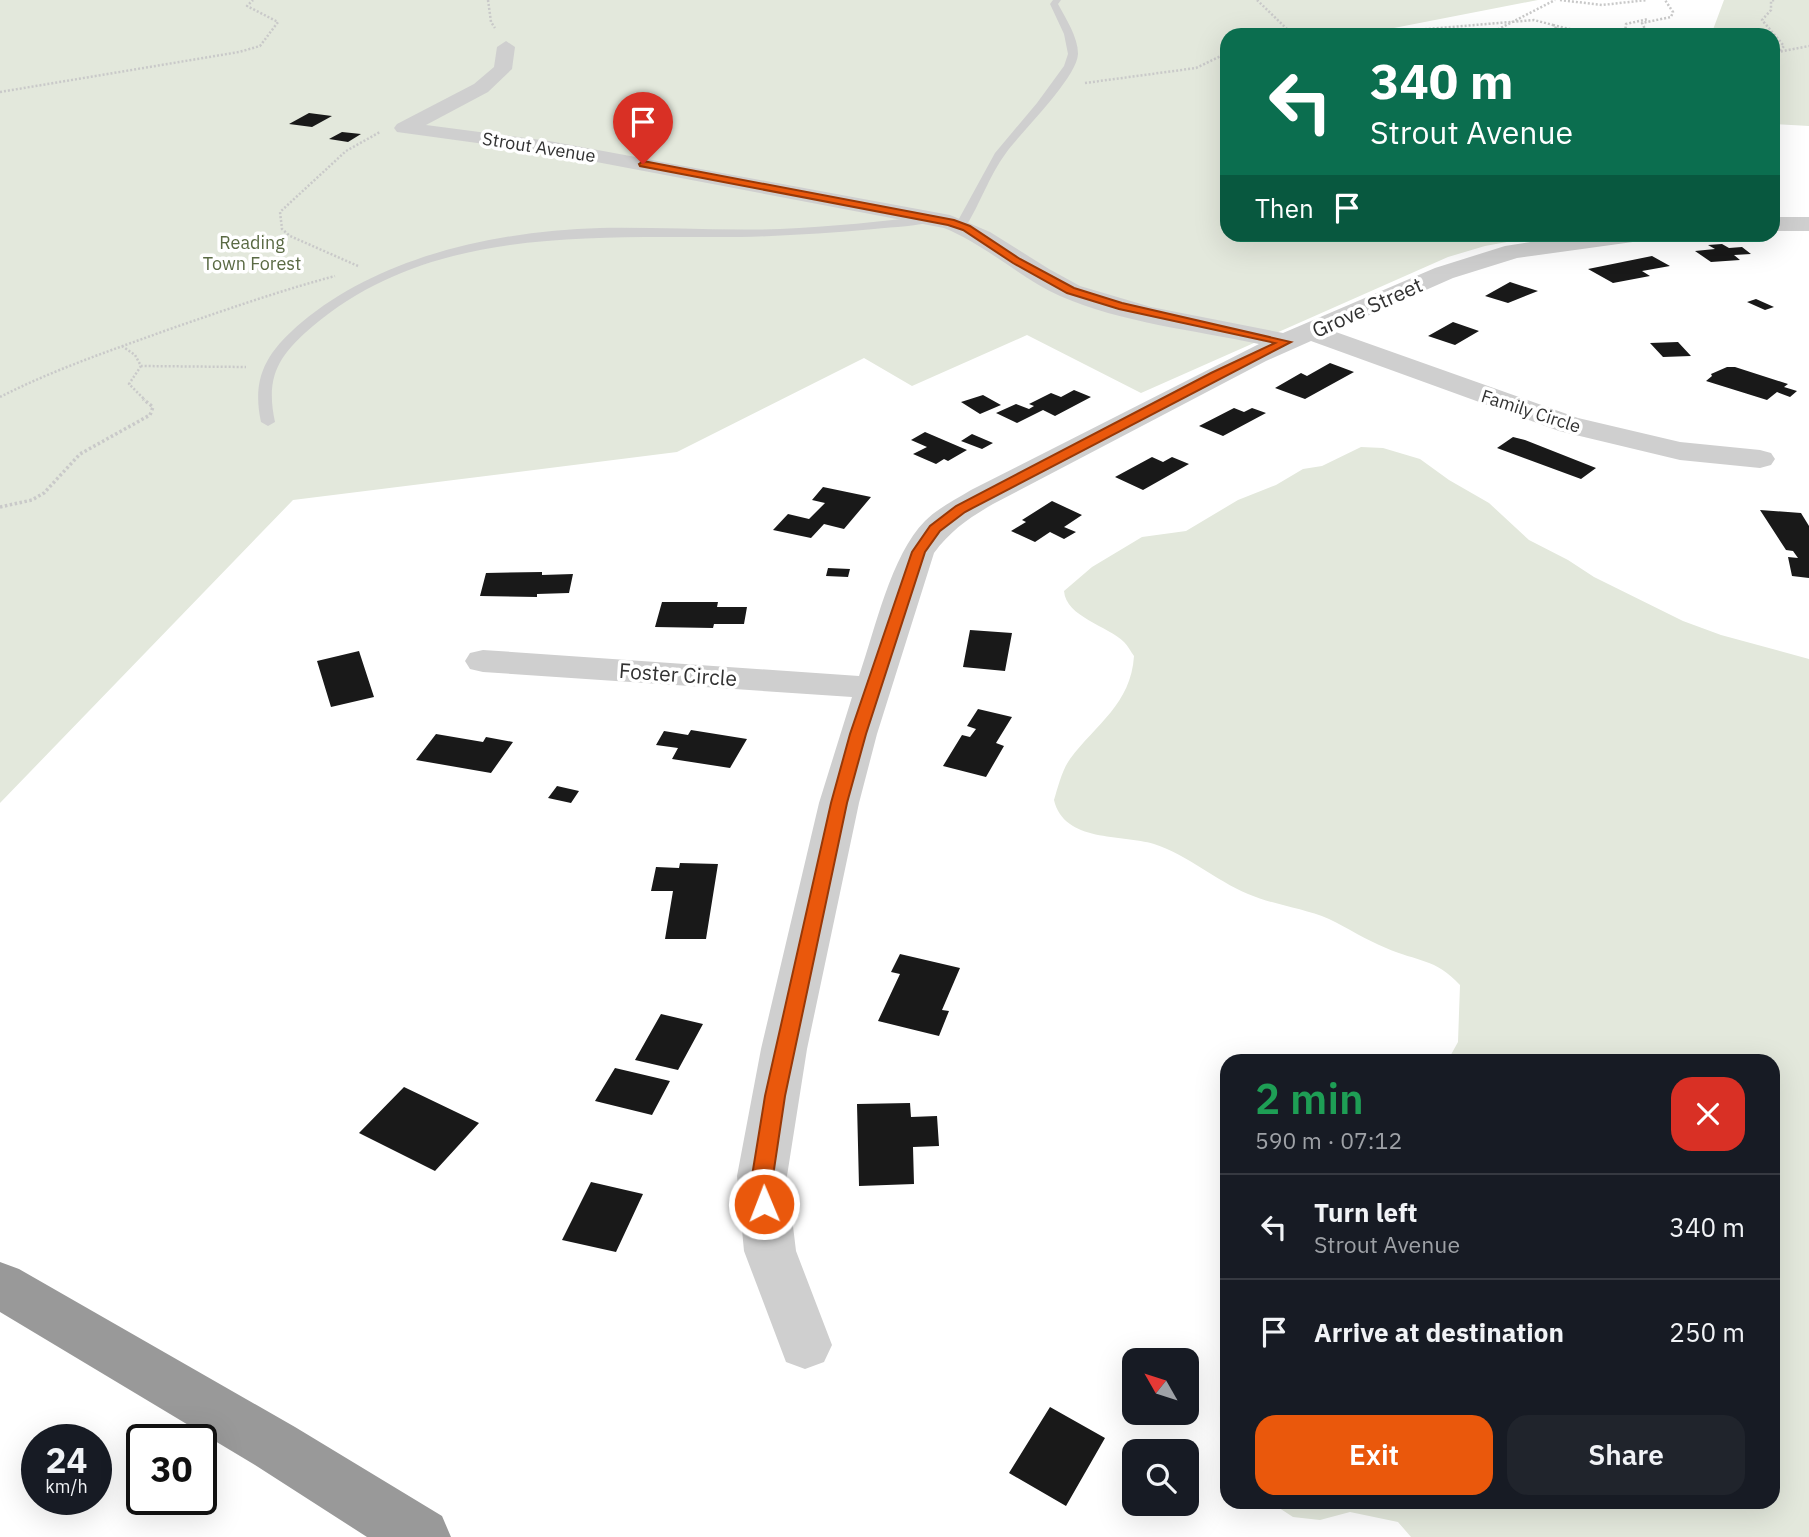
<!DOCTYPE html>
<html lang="en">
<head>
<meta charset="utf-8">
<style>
  :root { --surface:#171b24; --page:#20242c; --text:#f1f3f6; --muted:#9ea1a6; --line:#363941; --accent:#ea580c }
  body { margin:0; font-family:"IBM Plex Sans",sans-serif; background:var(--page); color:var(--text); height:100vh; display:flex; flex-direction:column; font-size:26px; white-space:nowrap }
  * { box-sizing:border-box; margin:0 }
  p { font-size:23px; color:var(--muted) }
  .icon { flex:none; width:38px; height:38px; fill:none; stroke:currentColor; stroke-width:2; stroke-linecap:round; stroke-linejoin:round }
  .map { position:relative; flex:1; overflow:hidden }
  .panel { position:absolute; left:1220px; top:1054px; width:560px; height:455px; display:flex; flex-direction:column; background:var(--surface); border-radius:21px; box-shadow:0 7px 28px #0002 }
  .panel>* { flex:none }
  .guide { position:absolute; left:1220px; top:28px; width:560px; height:214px; border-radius:21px; box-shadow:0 7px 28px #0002; background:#0b6e4f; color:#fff; overflow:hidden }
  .needle { width:46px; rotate:309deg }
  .buttons { position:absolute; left:1122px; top:1348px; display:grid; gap:14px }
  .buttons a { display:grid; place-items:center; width:77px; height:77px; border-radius:14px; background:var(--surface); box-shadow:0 7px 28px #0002; font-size:35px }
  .speed { position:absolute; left:21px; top:1424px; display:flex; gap:14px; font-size:35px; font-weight:700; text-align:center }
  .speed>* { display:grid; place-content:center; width:91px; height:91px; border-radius:50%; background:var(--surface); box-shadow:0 7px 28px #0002; line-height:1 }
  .speed small { font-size:18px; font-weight:400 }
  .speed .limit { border:4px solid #111; border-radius:10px; background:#fff; color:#111 }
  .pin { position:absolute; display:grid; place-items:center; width:60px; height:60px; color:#fff; margin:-72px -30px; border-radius:50% 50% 50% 0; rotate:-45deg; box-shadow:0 0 7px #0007 }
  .pin .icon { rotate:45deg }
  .me { position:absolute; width:77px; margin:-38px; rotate:359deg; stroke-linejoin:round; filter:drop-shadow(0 0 5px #0008) }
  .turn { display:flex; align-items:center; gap:24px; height:147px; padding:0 35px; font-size:32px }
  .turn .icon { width:91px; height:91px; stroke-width:2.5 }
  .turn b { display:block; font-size:49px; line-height:60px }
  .then { display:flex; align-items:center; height:66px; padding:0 35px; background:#0003; gap:14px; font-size:26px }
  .round { display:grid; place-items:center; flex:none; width:74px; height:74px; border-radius:21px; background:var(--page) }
  .overview { display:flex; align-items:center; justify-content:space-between; height:119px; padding:0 35px }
  h1 { font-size:42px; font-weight:600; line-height:52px; color:#1e9e55 }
  .action { display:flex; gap:14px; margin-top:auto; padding:14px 35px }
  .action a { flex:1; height:80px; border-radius:21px; background:var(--accent); color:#fff; font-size:28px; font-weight:600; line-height:80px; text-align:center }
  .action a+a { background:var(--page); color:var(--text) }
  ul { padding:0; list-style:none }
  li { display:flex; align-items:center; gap:21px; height:105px; padding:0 35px; border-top:2px solid var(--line) }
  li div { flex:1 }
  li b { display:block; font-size:26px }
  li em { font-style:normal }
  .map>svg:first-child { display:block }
  .green { fill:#e3e8dc }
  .building { fill:#191919 }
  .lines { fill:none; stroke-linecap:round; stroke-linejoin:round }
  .path-far1 { stroke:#c9c9c9; stroke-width:2.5; stroke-dasharray:2 2; stroke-linecap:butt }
  .path { stroke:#c9c9c9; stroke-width:3.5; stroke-dasharray:2.5 2.5; stroke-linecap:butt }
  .service { fill:#cfcfcf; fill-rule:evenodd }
  .minor { fill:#cfcfcf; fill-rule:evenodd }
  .motorway { fill:#999; fill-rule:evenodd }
  .route { fill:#ea580c; stroke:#983908; stroke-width:2 }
  .labels { text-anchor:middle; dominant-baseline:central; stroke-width:7; stroke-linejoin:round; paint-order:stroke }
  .far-street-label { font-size:18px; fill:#323232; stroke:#fff }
  .far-park-label { font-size:18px; fill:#5a6a44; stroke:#fff }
  .street-label { font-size:21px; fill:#323232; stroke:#fff }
</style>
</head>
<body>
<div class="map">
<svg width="1809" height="1537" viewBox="0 0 1809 1537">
  <rect width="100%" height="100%" fill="#fff"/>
  <path class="green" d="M0 0H1538L1358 35H1227V234L1539 236 1485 246 1448 257 1141 393 1027 335 912 386 864 358 677 452 293 500 0 803Z
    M1724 0H1809V126L1773 124V35H1711Z
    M1361 447 1383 448 1420 459 1449 480 1489 503 1529 540 1568 560 1594 577 1683 621 1721 635 1809 659V1537H1411L1398 1522 1350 1512 1320 1520 1293 1517 1270 1502H1773V1060H1448L1458 1042 1460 985C1435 958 1418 962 1386 948 1366 940 1348 928 1329 919 1303 908 1274 905 1248 894 1215 880 1188 855 1154 844 1122 834 1064 843 1054 800 1058 787 1062 770 1070 759 1096 724 1131 704 1134 656 1131 652 1128 646 1124 642 1108 626 1066 617 1064 591L1092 567 1142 537 1186 531 1238 500 1276 485 1303 469 1322 466Z
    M1227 1363V1454C1216 1417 1219 1400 1227 1363Z"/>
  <path class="building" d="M309 113 332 116 312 127 289 124Z
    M342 132 361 134 348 142 329 139Z
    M1722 244 1729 248 1742 247 1751 254 1734 255 1740 260 1711 262 1695 251 1715 249 1708 245Z
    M1652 256 1670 266 1642 271 1650 276 1613 283 1588 269Z
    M1510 282 1538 291 1508 303 1485 296Z
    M1756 299 1774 307 1765 310 1747 302Z
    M1453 322 1479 331 1455 345 1428 336Z
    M1678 342 1691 356 1663 357 1650 343Z
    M1330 363 1354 372 1305 399 1275 388 1301 373 1307 376Z
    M1727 367H1735L1788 384 1784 387 1797 391 1790 397 1777 392 1767 400 1706 381 1712 376 1711 374Z
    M1074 390 1091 397 1055 416 1043 410 1017 423 996 413 1016 404 1029 409 1034 406 1029 404 1051 393 1061 397Z
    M983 395 1001 405 980 414 961 402Z
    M1234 408 1244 412 1252 408 1266 413 1223 436 1199 426Z
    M925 432 967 450 948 461 944 459 936 464 913 454 927 447 911 440Z
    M972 434 993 443 982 449 961 441Z
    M1513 437 1525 440 1596 468 1581 479 1497 448Z
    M1152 457 1163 462 1172 457 1189 464 1143 490 1115 477Z
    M823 487 871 497 844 529 824 524 811 538 773 530 788 514 809 519 825 503 812 500Z
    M1052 501 1082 515 1064 527 1076 532 1064 539 1050 532 1035 542 1011 531 1026 522 1022 520Z
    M1760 510 1801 513 1809 526V578L1792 576 1788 557 1798 558 1793 551 1786 550Z
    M828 568 850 569 848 577 826 576Z
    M542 572V575L573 574 569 593 537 594V597L480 596 486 573Z
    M662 602H718L717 607H747L744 624H714L713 628 655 627Z
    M970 630 1012 633 1005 671 963 667Z
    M359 651 374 697 331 707 317 661Z
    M978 709 1012 717 996 743 1004 746 986 777 943 766 962 735 970 737 976 729 967 726Z
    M691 730 747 739 730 768 672 759 678 748 656 745 664 731 688 735Z
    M436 734 483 742 486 737 513 742 491 773 416 760Z
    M557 786 579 791 571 803 548 798Z
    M680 863 718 864 706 939H665L673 891H651L656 867 679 868Z
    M900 954 960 968 942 1010 949 1011 939 1036 878 1021 900 974 891 972Z
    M661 1014 703 1024 678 1070 635 1060Z
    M615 1068 670 1081 652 1115 595 1101Z
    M404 1087 479 1123 435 1171 359 1133Z
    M910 1103 911 1117 937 1116 939 1146 913 1147 914 1184 859 1186 857 1104Z
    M591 1182 643 1194 616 1252 562 1240Z
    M1050 1407 1105 1438 1066 1506 1009 1473Z"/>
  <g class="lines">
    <path class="path-far1" d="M488 0 491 22 495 28
      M1257 0 1288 30 1297 35
      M1560 0 1602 5 1647 0
      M1774 0 1771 1V10L1762 20 1784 46 1780 51
      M1553 25 1594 35
      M1357 35 1534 20 1553 25 1559 32 1545 35
      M1487 35 1555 0
      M1622 35 1625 33 1626 24 1648 19
      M1648 35 1642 23 1671 17 1673 12 1665 0
      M1773 53 1809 46
      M1085 83 1196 68 1227 53
      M0 92 239 52 260 46 278 22 247 6 253 0
      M358 266 290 236 282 229 280 212 346 151 380 132
      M122 346 135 355 141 366 246 367
      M141 366 129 384 145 400
      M0 397C55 369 112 350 170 329 225 310 279 291 335 276"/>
    <path class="path" d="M0 507 32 500 44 493 80 454 150 415 153 407 143 399"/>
    <path class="service" d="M1053 0H1061L1058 4C1066 19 1078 37 1078 54 1077 78 1021 132 1006 153 989 176 980 204 965 228H957L955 226 995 153 1037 103 1064 66 1068 54 1064 34 1050 4Z
      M933 216 937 217V221C917 226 895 227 874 229 830 233 785 236 741 237 596 238 432 225 313 326 279 355 265 376 275 422L268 426 261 422C251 376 268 351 302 322 383 255 498 231 600 228 660 227 720 231 780 229 831 227 882 221 933 216Z"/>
    <path class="minor" d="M506 41 515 47 512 69 488 92 426 125 549 141 950 215 990 232 1049 269 1080 286 1151 307 1283 333 1435 268 1505 246 1583 234H1651L1648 239 1640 241 1517 258 1453 278 1333 331 1578 418 1680 442 1760 450 1771 453 1775 459 1771 465 1760 468 1680 460 1559 431 1311 341 1266 361 993 504C969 518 951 530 934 553L877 734 859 803 807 1049 787 1176 796 1251 832 1345 824 1362 805 1369 786 1362 744 1251 737 1176 761 1049 819 803 852 697 483 672 470 669 465 661 470 653 483 650 859 676C875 630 891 555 925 521 938 508 955 500 971 490L1259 344C1194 330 1122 323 1060 296 1019 277 986 245 944 228L549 153 397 132 394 128 397 124 474 84 494 67 497 47Z
      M1773 217H1809V231H1773Z"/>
    <path class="motorway" d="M0 1262 19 1269 295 1427 442 1516 451 1537H367L255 1465 0 1312Z"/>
  </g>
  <path class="route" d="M643 161 954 220 970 226 1020 259 1074 288 1122 303 1291 342 965 512 940 531 925 552 866 734 847 803 785 1096 773 1176 774 1204 771 1210 764 1213 756 1210 753 1204 752 1176 765 1096 831 803 850 734 912 552 930 526 956 506 1211 373 1275 343 1119 309 1067 293 1013 263 963 230 948 225 640 166 639 164Z"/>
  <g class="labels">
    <g class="far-street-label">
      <text transform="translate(539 147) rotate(9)">Strout Avenue</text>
      <text transform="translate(1531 411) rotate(18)">Family Circle</text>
    </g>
    <g class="far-park-label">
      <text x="252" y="242">Reading<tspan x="252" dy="21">Town Forest</tspan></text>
    </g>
    <g class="street-label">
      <text transform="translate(1367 307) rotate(-24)">Grove Street</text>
      <text transform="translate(678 674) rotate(4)">Foster Circle</text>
    </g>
  </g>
</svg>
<div class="buttons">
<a><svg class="needle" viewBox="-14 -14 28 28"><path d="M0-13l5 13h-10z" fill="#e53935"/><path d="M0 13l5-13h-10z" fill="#9ea1a6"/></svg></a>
<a><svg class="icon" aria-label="search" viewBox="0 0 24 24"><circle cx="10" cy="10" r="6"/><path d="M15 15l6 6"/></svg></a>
</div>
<div class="speed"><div>24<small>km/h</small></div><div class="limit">30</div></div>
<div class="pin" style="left:643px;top:164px;background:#d93025"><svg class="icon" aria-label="arrive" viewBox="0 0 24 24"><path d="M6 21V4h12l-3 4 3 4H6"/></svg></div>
<svg class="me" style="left:764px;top:1204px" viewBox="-20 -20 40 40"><circle r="17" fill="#ea580c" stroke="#fff" stroke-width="3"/><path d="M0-11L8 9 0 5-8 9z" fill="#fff"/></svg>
<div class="guide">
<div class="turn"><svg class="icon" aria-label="left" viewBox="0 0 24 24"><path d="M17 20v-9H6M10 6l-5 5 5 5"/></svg><div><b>340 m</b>Strout Avenue</div></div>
<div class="then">Then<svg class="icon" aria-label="arrive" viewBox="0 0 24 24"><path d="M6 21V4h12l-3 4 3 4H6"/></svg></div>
</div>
<section class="panel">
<div class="overview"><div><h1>2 min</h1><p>590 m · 07:12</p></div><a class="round" style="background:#d93025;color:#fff"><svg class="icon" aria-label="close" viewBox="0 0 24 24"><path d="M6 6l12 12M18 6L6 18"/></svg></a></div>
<ul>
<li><svg class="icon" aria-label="left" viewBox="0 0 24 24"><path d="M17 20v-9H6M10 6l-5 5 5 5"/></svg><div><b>Turn left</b><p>Strout Avenue</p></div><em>340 m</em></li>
<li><svg class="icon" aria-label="arrive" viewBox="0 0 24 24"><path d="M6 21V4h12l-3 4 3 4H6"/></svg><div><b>Arrive at destination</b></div><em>250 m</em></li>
</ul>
<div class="action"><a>Exit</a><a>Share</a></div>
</section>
</div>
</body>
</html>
